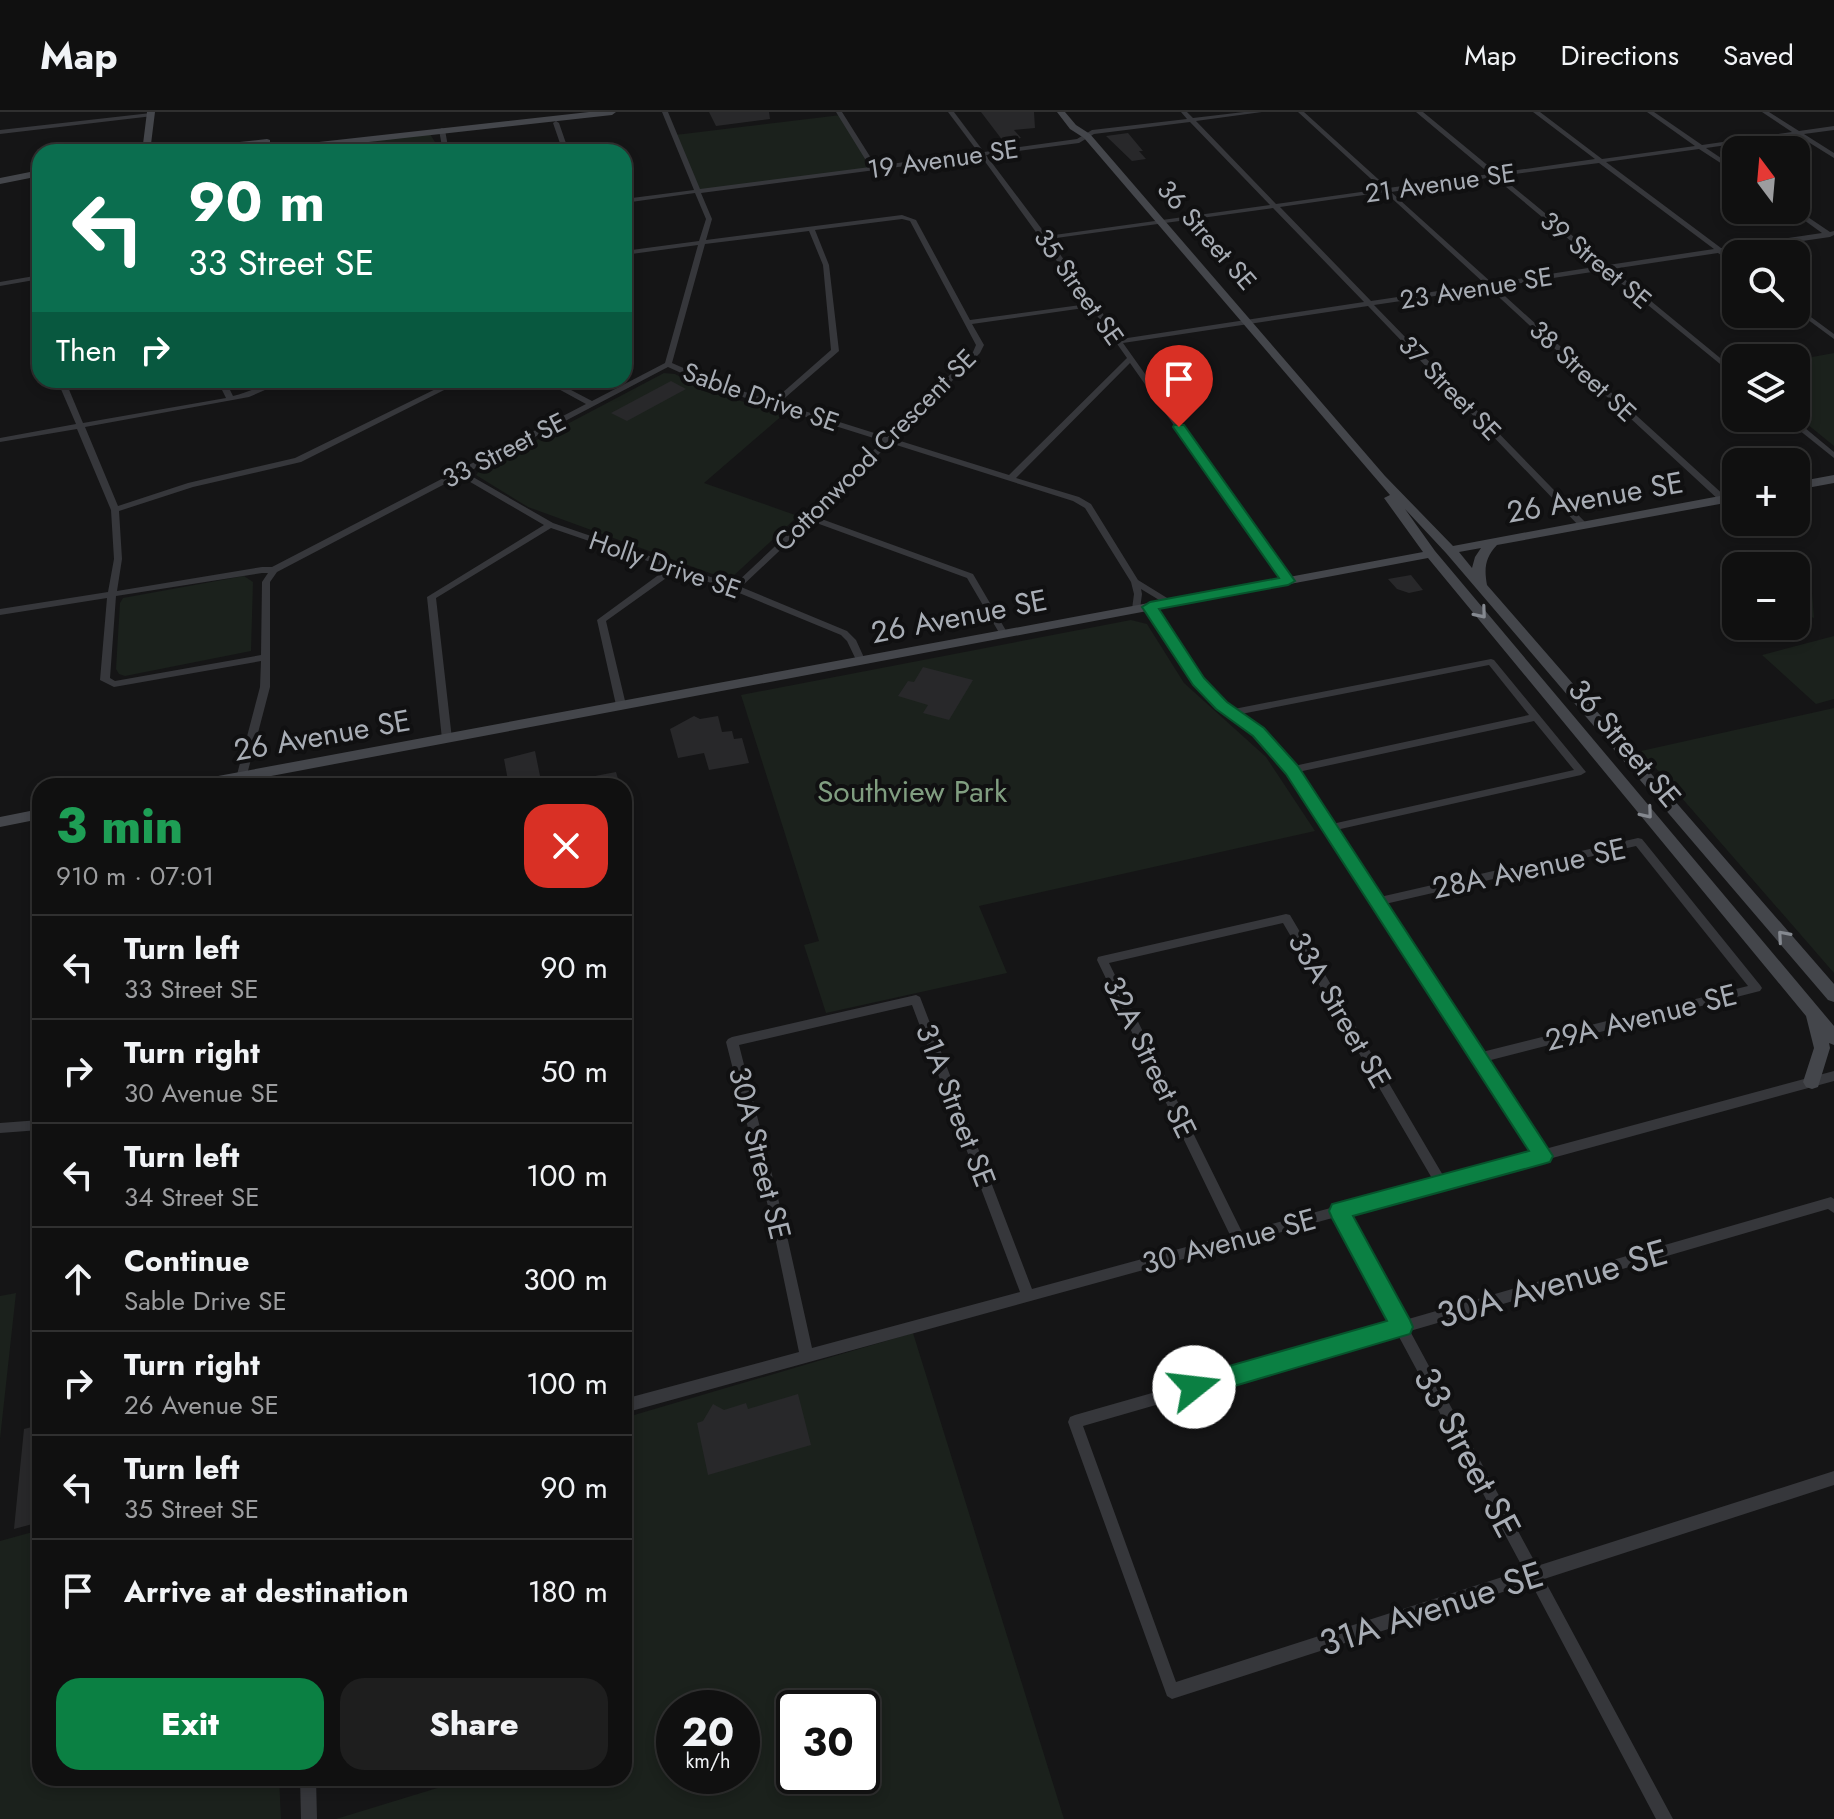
<!DOCTYPE html>
<html lang="en">
<head>
<meta charset="utf-8">
<style>
  :root { --surface:#101010; --page:#1e1e1e; --text:#f1f3f6; --muted:#9c9d9f; --line:#303030; --accent:#0b8043 }
  body { margin:0; font-family:Jost,sans-serif; background:var(--page); color:var(--text); height:100vh; display:flex; flex-direction:column; font-size:30px; white-space:nowrap }
  * { box-sizing:border-box; margin:0 }
  p { font-size:26px; color:var(--muted) }
  .icon { flex:none; width:44px; height:44px; fill:none; stroke:currentColor; stroke-width:2; stroke-linecap:round; stroke-linejoin:round }
  .map { position:relative; flex:1; overflow:hidden }
  .drawer { position:absolute; left:32px; top:666px; width:600px; height:1008px; display:flex; flex-direction:column; background:var(--surface); border-radius:24px; box-shadow:0 4px 12px #0003,0 0 0 2px var(--line) }
  .drawer>* { flex:none }
  .hud { position:absolute; left:32px; top:32px; width:600px; height:244px; border-radius:24px; box-shadow:0 4px 12px #0003,0 0 0 2px var(--line); background:#0b6e4f; color:#fff; overflow:hidden }
  .needle { width:52px; rotate:344deg }
  .fabs { position:absolute; left:1722px; top:24px; display:grid; gap:16px }
  .fabs a { display:grid; place-items:center; width:88px; height:88px; border-radius:16px; background:var(--surface); box-shadow:0 4px 12px #0003,0 0 0 2px var(--line); font-size:40px }
  .speed { position:absolute; left:656px; top:1578px; display:flex; gap:16px; font-size:40px; font-weight:700; text-align:center }
  .speed>* { display:grid; place-content:center; width:104px; height:104px; border-radius:50%; background:var(--surface); box-shadow:0 4px 12px #0003,0 0 0 2px var(--line); line-height:1 }
  .speed small { font-size:20px; font-weight:400 }
  .speed .limit { border:4px solid #111; border-radius:12px; background:#fff; color:#111 }
  .pin { position:absolute; display:grid; place-items:center; width:68px; height:68px; color:#fff; margin:-82px -34px; border-radius:50% 50% 50% 0; rotate:-45deg; box-shadow:0 0 8px #0007 }
  .pin .icon { rotate:45deg }
  .me { position:absolute; width:88px; margin:-44px; rotate:74deg; stroke-linejoin:round; filter:drop-shadow(0 0 6px #0008) }
  .turn { display:flex; align-items:center; gap:28px; height:168px; padding:0 24px; font-size:36px }
  .turn .icon { width:104px; height:104px; stroke-width:2.5 }
  .turn b { display:block; font-size:56px; line-height:68px }
  .then { display:flex; align-items:center; height:76px; padding:0 24px; background:#0003; gap:16px; font-size:30px }
  .round { display:grid; place-items:center; flex:none; width:84px; height:84px; border-radius:24px; background:var(--page) }
  .overview { display:flex; align-items:center; justify-content:space-between; height:136px; padding:0 24px }
  h1 { font-size:48px; font-weight:800; line-height:60px; color:#1e9e55 }
  .cta { display:flex; gap:16px; margin-top:auto; padding:16px 24px }
  .cta a { flex:1; height:92px; border-radius:24px; background:var(--accent); color:#fff; font-size:32px; font-weight:800; line-height:92px; text-align:center }
  .cta a+a { background:var(--page); color:var(--text) }
  ul { padding:0; list-style:none }
  li { display:flex; align-items:center; gap:24px; height:104px; padding:0 24px; border-top:2px solid var(--line) }
  li div { flex:1 }
  li b { display:block; font-size:30px }
  li em { font-style:normal }
  header { display:flex; align-items:center; gap:48px; box-sizing:border-box; height:112px; padding:0 40px; background:var(--surface); border-bottom:2px solid var(--line) }
  header strong { font-size:38px }
  nav { display:flex; gap:44px; margin-inline-start:auto; font-size:28px }
  .map>svg:first-child { display:block }
  .green { fill:#1b211c; fill-rule:evenodd }
  .building { fill:#28282a }
  .lines { fill:none; stroke-linecap:round; stroke-linejoin:round }
  .street { fill:#36373b; fill-rule:evenodd }
  .secondary { fill:#44464b; fill-rule:evenodd }
  .oneway { stroke:#858990 }
  .route { fill:#0b8043; stroke:#07532c; stroke-width:2 }
  .labels { text-anchor:middle; dominant-baseline:central; stroke-width:8; stroke-linejoin:round; paint-order:stroke }
  .far-street-label { font-size:26px; fill:#a8adb5; stroke:#101011 }
  .street-label { font-size:30px; fill:#a8adb5; stroke:#101011 }
  .park-label { font-size:30px; fill:#809e80; stroke:#101011 }
  .near-street-label { font-size:36px; fill:#a8adb5; stroke:#101011 }
</style>
</head>
<body>
<header>
<strong>Map</strong>
<nav><a>Map</a><a>Directions</a><a>Saved</a></nav>
</header>
<div class="map">
<svg width="1834" height="1707" viewBox="0 0 1834 1707">
  <rect width="100%" height="100%" fill="#151516"/>
  <path class="green" d="M841 3 875 57 699 80 675 23Z
    M430 22 435 30 352 40H317V34Z
    M1834 241V334L1796 303V248Z
    M664 261 675 262 705 278 784 302 704 371 798 404 729 468 528 395 476 363 480 358Z
    M1800 446 1804 466 1811 469 1814 506 1796 499V454H1783L1782 450Z
    M244 464 253 470 251 539 125 564 119 562 116 557 120 491 123 486Z
    M1131 508 1147 512 1184 571 1266 645 1315 719 979 794 1007 861 826 901 804 833 819 829 741 583Z
    M1834 524V587L1816 592 1762 543Z
    M1834 596V861L1641 639Z
    M16 1181 0 1327V1184Z
    M913 1221 1064 1707H336L470 1666H624V1306ZM674 1596H742V1664H674ZM794 1596H862V1664H794Z
    M40 1418V1666H279L281 1707H0V1429Z"/>
  <path class="building" d="M709 0H769L770 7 716 14Z
    M981 0H1034L1035 16 1014 18 1021 26 1003 29Z
    M1128 21 1143 39H1139L1146 47 1132 49 1106 24Z
    M671 269 686 277 627 309 611 301Z
    M1411 463 1423 478 1409 481 1397 477 1388 467Z
    M923 555 973 568 949 608 923 601 928 593 898 584 908 569 914 570Z
    M694 604 700 607 718 604 722 620 732 619 734 627 742 626 749 651 709 658 704 641 678 646 670 617Z
    M535 639 542 674H509L504 647Z
    M616 660 620 674H570L569 669Z
    M798 1282 811 1333 708 1363 697 1311 703 1309 713 1292 724 1298 746 1291 748 1297Z
    M40 1313V1410L14 1417 24 1317Z"/>
  <g class="lines">
    <path class="street" d="M662 0H668L700 77 870 55 836 0H842L876 54 978 40 948 0H954L984 40 1077 27 1092 18 1187 7 1181 0H1187L1193 6 1244 0H1262L1196 9 1276 92 1382 77 1298 0H1304L1388 76 1490 62 1416 0H1423L1497 61 1595 47 1533 0H1540L1602 47 1695 34 1647 0H1654L1702 33 1792 20 1762 0H1769L1799 19 1834 14V18L1804 22 1834 41V46L1797 23 1706 36 1736 56V61L1699 37 1606 50 1721 136 1822 121 1790 98 1796 97 1830 120 1834 119V123L1830 125 1725 140 1736 148V153L1718 141 1612 157 1736 259V265L1605 158 1495 175 1726 385V389H1720L1489 176 1374 193 1586 411V415H1580L1368 194 1123 231 1291 467V471H1285L1130 251 1016 366 1079 385 1091 392 1138 468 1172 489V493L1169 494 1141 477 1142 482 1140 497 1136 500 1133 499 1132 497 1134 482 1131 470 1085 396 1073 389 890 331 816 405 973 462 1008 522 1007 524H1001L967 466 811 409 741 475 847 519 856 528 866 550 864 552H858L847 529 841 523 732 478 676 459 606 509 626 593 621 596 616 593 597 508 668 456 551 416 436 486 452 627 447 630 442 627 427 485 544 413 460 364 277 460 270 470V575L244 674H234L260 575 261 549 114 575 100 568 107 486 0 503V497L108 480 114 447 111 398 77 317 0 330V326L76 312 57 268H65L83 311 226 286 217 268H225L233 284C252 280 269 268 288 268L249 285 85 315 118 394 188 371 295 346 454 268H464L301 350 193 375 119 399 122 447 117 479 262 455H272L586 292 542 268H552L592 289 665 251 698 133 624 143V139L699 129 706 107 695 81 624 91V87L694 78ZM1190 10 1270 93 1047 124 986 43 1079 31 1094 22ZM981 44 1088 192 970 208 916 108 902 103 706 128 712 107 701 81ZM1599 51 1714 137 1608 153 1500 64ZM1494 65 1601 154 1492 171 1391 80ZM1385 80 1485 172 1371 189 1280 95ZM1273 96 1364 190 1121 227 1049 127ZM902 107 910 109 976 233 973 240 887 325 779 291 839 239 829 153 815 118ZM809 119 823 153 831 238 773 289 720 272 672 251 705 132ZM1091 195 1127 246 1009 363 894 327 980 241 984 233 972 212ZM668 255 714 276 883 329 807 404 734 473 553 411 466 361ZM262 461H268L262 470 261 543 115 569 110 566 116 484Z
      M151 1 154 3 153 4 0 22V18Z
      M556 9 559 11 569 40H563L553 11Z
      M442 16 445 18 449 40H443L439 18Z
      M40 163V167L0 174V170Z
      M1796 194 1834 222V227L1796 199Z
      M1784 306H1793L1834 340V346Z
      M1150 492 1153 493 1202 568 1234 597 1491 547 1494 548 1586 660 1581 663 1336 718 1380 785 1638 726 1642 727 1760 873 1762 876 1760 879 1756 880 1487 949 1545 1037 1834 959V969L1347 1102 1405 1208 1831 1085 1834 1087V1101L1828 1097 1410 1219 1537 1454 1834 1359V1373L1544 1467 1673 1707H1656L1531 1471 1172 1587 1167 1584 1068 1310 1070 1305 1075 1303 1393 1212 1336 1105 624 1301V1287L799 1240 771 1106 726 930 728 927 732 925 916 883 920 885 1032 1177 1230 1123 1097 848 1098 845 1102 844 1286 802 1290 803 1444 1065 1534 1040 1289 660 1255 622 1219 595 1196 572 1146 495ZM1489 553 1529 603 1294 654 1261 618 1241 602ZM1534 609 1574 658 1332 712 1298 660ZM1636 734 1748 874 1482 940 1385 792ZM1283 811 1433 1068 1242 1120 1109 851ZM912 893 1020 1180 812 1236 783 1106 739 933ZM1398 1223 1524 1458 1176 1570 1083 1314Z
      M40 1008V1018L0 1021V1011Z
      M300 1666H316L317 1707H301Z"/>
    <path class="secondary" d="M147 0H155L150 40H142Z
      M589 0H616L612 3 279 40H252L256 37Z
      M1057 0H1065L1076 13 1090 22 1385 364 1453 434 1736 381V389L1497 433C1485 446 1484 456 1487 473L1834 872V890L1828 888 1446 441 1405 397 1435 439 1834 914V933L1829 931 1830 936 1818 975 1812 977 1806 975 1803 970 1814 936 1806 904 1428 446 218 674H184L191 669 1423 440 1384 386 1390 383 1084 26 1070 17ZM1481 436 1475 445 1472 456 1459 440Z
      M267 27 270 28V32L199 40H171L175 37Z
      M40 58V64L0 72V66Z
      M1834 363V371L1796 378V370Z
      M40 697V707L0 715V705Z"/>
  </g>
  <defs><path id="oneway-chevron" d="M-2-3.5L2.5 0L-2 3.5" fill="none" stroke-width="1.6" stroke-linecap="round" stroke-linejoin="round" transform="scale(2)"/></defs>
  <g class="oneway">
    <use href="#oneway-chevron" transform="translate(1481 501) rotate(50)"/>
    <use href="#oneway-chevron" transform="translate(1647 701) rotate(50)"/>
    <use href="#oneway-chevron" transform="translate(1783 824) rotate(-131)"/>
  </g>
  <path class="route" d="M1174 313H1184L1295 469 1288 473 1159 497 1204 566 1227 590 1264 616 1298 654 1553 1044 1550 1050 1543 1052 1353 1104 1410 1208 1413 1215 1410 1222 1194 1286 1186 1283 1183 1275 1186 1267 1194 1264 1387 1209 1332 1106 1329 1099 1332 1092 1529 1039 1286 662 1253 624 1216 597 1193 573 1142 495 1150 490 1279 466 1173 315Z"/>
  <g class="labels">
    <g class="far-street-label">
      <text transform="translate(943 47) rotate(-8)">19 Avenue SE</text>
      <text transform="translate(1440 71) rotate(-8)">21 Avenue SE</text>
      <text transform="translate(1207 123) rotate(49)">36 Street SE</text>
      <text transform="translate(1596 148) rotate(40)">39 Street SE</text>
      <text transform="translate(1079 175) rotate(55)">35 Street SE</text>
      <text transform="translate(1476 176) rotate(-9)">23 Avenue SE</text>
      <text transform="translate(1583 259) rotate(43)">38 Street SE</text>
      <text transform="translate(1450 276) rotate(46)">37 Street SE</text>
      <text transform="translate(761 285) rotate(19)">Sable Drive SE</text>
      <text transform="translate(504 338) rotate(-27)">33 Street SE</text>
      <text transform="translate(875 338) rotate(-45)">Cottonwood Crescent SE</text>
      <text transform="translate(665 453) rotate(19)">Holly Drive SE</text>
    </g>
    <g class="street-label">
      <text transform="translate(1595 385) rotate(-10)">26 Avenue SE</text>
      <text transform="translate(959 504) rotate(-11)">26 Avenue SE</text>
      <text transform="translate(322 623) rotate(-10)">26 Avenue SE</text>
      <text transform="translate(1625 631) rotate(50)">36 Street SE</text>
      <text transform="translate(1529 756) rotate(-12)">28A Avenue SE</text>
      <text transform="translate(1340 898) rotate(60)">33A Street SE</text>
      <text transform="translate(1641 905) rotate(-14)">29A Avenue SE</text>
      <text transform="translate(1150 945) rotate(64)">32A Street SE</text>
      <text transform="translate(956 993) rotate(69)">31A Street SE</text>
      <text transform="translate(760 1041) rotate(76)">30A Street SE</text>
      <text transform="translate(1229 1129) rotate(-15)">30 Avenue SE</text>
    </g>
    <g class="park-label">
      <text x="912" y="679">Southview Park</text>
    </g>
    <g class="near-street-label">
      <text transform="translate(1552 1171) rotate(-16)">30A Avenue SE</text>
      <text transform="translate(1468 1340) rotate(62)">33 Street SE</text>
      <text transform="translate(1431 1496) rotate(-18)">31A Avenue SE</text>
    </g>
  </g>
</svg>
<div class="fabs">
<a><svg class="needle" viewBox="-14 -14 28 28"><path d="M0-13l5 13h-10z" fill="#e53935"/><path d="M0 13l5-13h-10z" fill="#9c9d9f"/></svg></a>
<a><svg class="icon" aria-label="search" viewBox="0 0 24 24"><circle cx="10" cy="10" r="6"/><path d="M15 15l6 6"/></svg></a>
<a><svg class="icon" aria-label="layers" viewBox="0 0 24 24"><path d="M12 4l9 5-9 5-9-5zM3 14l9 5 9-5"/></svg></a>
<a>+</a>
<a>−</a>
</div>
<div class="speed"><div>20<small>km/h</small></div><div class="limit">30</div></div>
<div class="pin" style="left:1179px;top:315px;background:#d93025"><svg class="icon" aria-label="arrive" viewBox="0 0 24 24"><path d="M6 21V4h12l-3 4 3 4H6"/></svg></div>
<svg class="me" style="left:1194px;top:1275px" viewBox="-20 -20 40 40"><circle r="19" fill="#fff"/><path d="M0-13L10 11 0 6-10 11z" fill="#0b8043"/></svg>
<div class="hud">
<div class="turn"><svg class="icon" aria-label="left" viewBox="0 0 24 24"><path d="M17 20v-9H6M10 6l-5 5 5 5"/></svg><div><b>90 m</b>33 Street SE</div></div>
<div class="then">Then<svg class="icon" aria-label="right" viewBox="0 0 24 24"><path d="M7 20v-9h11M14 6l5 5-5 5"/></svg></div>
</div>
<section class="drawer">
<div class="overview"><div><h1>3 min</h1><p>910 m · 07:01</p></div><a class="round" style="background:#d93025;color:#fff"><svg class="icon" aria-label="close" viewBox="0 0 24 24"><path d="M6 6l12 12M18 6L6 18"/></svg></a></div>
<ul>
<li><svg class="icon" aria-label="left" viewBox="0 0 24 24"><path d="M17 20v-9H6M10 6l-5 5 5 5"/></svg><div><b>Turn left</b><p>33 Street SE</p></div><em>90 m</em></li>
<li><svg class="icon" aria-label="right" viewBox="0 0 24 24"><path d="M7 20v-9h11M14 6l5 5-5 5"/></svg><div><b>Turn right</b><p>30 Avenue SE</p></div><em>50 m</em></li>
<li><svg class="icon" aria-label="left" viewBox="0 0 24 24"><path d="M17 20v-9H6M10 6l-5 5 5 5"/></svg><div><b>Turn left</b><p>34 Street SE</p></div><em>100 m</em></li>
<li><svg class="icon" aria-label="ahead" viewBox="0 0 24 24"><path d="M12 20V5M6 11l6-6 6 6"/></svg><div><b>Continue</b><p>Sable Drive SE</p></div><em>300 m</em></li>
<li><svg class="icon" aria-label="right" viewBox="0 0 24 24"><path d="M7 20v-9h11M14 6l5 5-5 5"/></svg><div><b>Turn right</b><p>26 Avenue SE</p></div><em>100 m</em></li>
<li><svg class="icon" aria-label="left" viewBox="0 0 24 24"><path d="M17 20v-9H6M10 6l-5 5 5 5"/></svg><div><b>Turn left</b><p>35 Street SE</p></div><em>90 m</em></li>
<li><svg class="icon" aria-label="arrive" viewBox="0 0 24 24"><path d="M6 21V4h12l-3 4 3 4H6"/></svg><div><b>Arrive at destination</b></div><em>180 m</em></li>
</ul>
<div class="cta"><a>Exit</a><a>Share</a></div>
</section>
</div>
</body>
</html>
